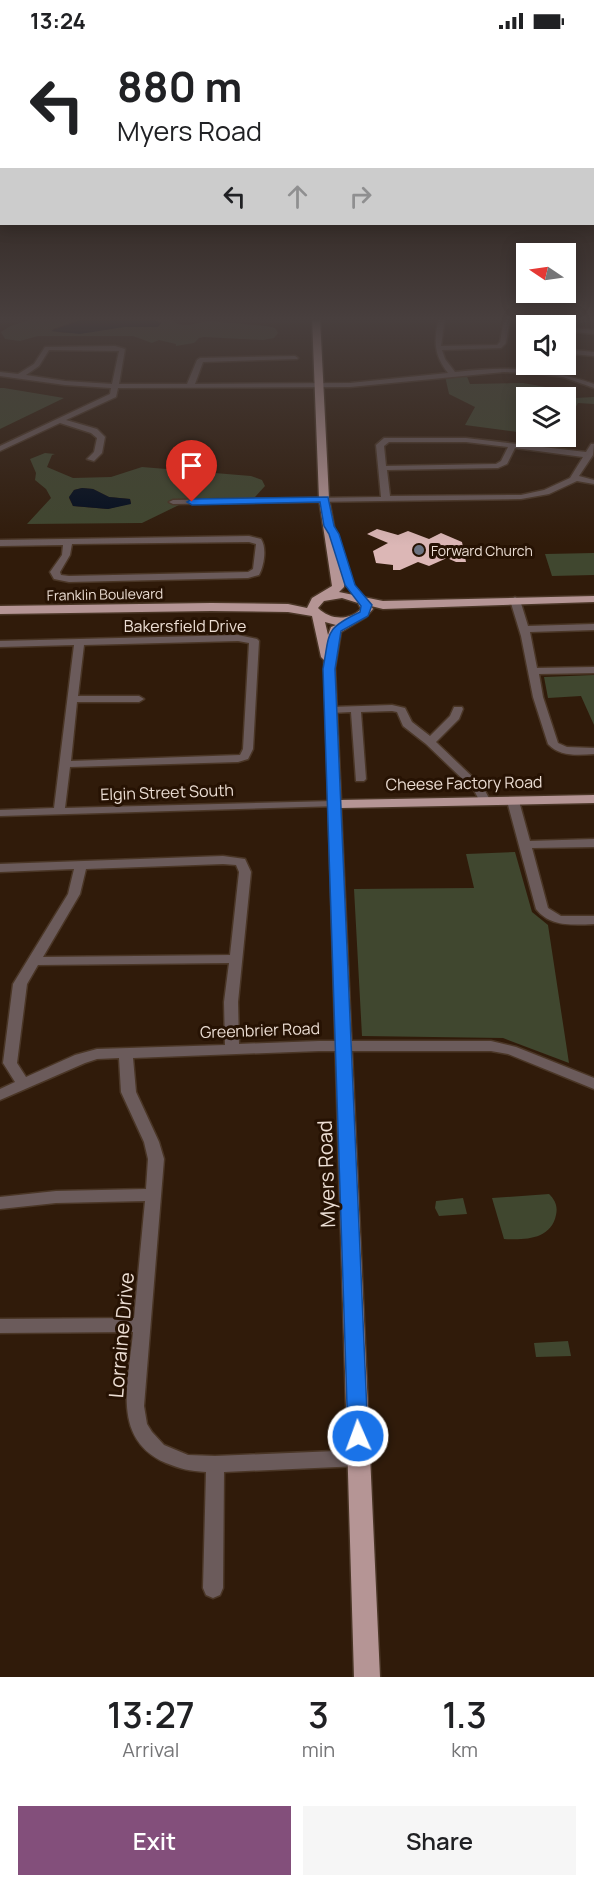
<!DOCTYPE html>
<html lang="en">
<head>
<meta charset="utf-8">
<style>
  :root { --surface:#fff; --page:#f6f6f6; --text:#202124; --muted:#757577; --accent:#834f7b }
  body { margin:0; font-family:Manrope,sans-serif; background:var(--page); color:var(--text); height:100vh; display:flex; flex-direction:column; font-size:22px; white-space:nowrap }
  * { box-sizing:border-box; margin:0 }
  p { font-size:20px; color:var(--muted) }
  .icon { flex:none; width:33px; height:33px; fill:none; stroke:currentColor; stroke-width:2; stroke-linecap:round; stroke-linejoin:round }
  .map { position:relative; height:1635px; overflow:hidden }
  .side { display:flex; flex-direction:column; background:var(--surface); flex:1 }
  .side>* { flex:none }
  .top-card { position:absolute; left:0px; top:0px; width:594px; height:183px; box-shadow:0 3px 15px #0003; background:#fff; color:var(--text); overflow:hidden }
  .needle { width:39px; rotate:283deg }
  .tools { position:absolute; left:516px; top:201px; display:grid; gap:12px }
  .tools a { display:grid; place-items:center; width:60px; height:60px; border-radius:0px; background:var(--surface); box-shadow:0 3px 15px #0003; font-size:30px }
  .pin { position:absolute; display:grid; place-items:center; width:51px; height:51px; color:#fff; margin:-62px -26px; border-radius:50% 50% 50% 0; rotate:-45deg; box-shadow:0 0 6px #0007 }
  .pin .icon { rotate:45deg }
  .me { position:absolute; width:66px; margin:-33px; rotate:358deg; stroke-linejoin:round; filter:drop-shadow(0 0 4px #0008) }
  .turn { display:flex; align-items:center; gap:21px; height:126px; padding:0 18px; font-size:27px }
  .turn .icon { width:78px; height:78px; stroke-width:2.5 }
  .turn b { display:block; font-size:42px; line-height:51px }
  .lanes { display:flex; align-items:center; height:57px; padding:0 18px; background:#0003; justify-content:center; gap:30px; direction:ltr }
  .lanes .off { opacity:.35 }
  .eta { display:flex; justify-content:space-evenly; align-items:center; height:102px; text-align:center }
  .eta b { font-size:36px; font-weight:600; line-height:42px }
  .primary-button { display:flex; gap:12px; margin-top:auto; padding:12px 18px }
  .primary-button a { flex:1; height:69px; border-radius:0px; background:var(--accent); color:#fff; font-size:24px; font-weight:600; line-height:69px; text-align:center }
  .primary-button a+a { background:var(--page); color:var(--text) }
  .status { display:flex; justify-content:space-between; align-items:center; height:42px; padding:0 30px; background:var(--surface); direction:ltr }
  .status svg { height:16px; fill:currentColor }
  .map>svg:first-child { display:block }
  .green { fill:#40472f; fill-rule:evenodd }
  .water { fill:#000c1e }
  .building { fill:#dcb7b6 }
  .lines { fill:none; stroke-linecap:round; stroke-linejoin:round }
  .minor-casing { stroke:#4a3626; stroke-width:3 }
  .major-casing { stroke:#4a3626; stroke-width:3 }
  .minor { fill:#6b5b5b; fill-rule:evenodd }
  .major { fill:#b59595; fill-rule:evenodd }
  .route { fill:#1a73e8; stroke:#114b97; stroke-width:1.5 }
  .worship-dot { fill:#6b7280; stroke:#261203; stroke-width:2 }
  .labels { text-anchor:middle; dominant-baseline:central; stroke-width:6; stroke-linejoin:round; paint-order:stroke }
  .far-poi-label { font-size:14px; fill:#ebddd3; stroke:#261203; text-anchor:start }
  .far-street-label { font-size:14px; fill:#ebddd3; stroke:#261203 }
  .street-label { font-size:16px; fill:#ebddd3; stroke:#261203 }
  .near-street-label { font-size:20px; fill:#ebddd3; stroke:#261203 }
</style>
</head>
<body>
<div class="status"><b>13:24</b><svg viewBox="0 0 49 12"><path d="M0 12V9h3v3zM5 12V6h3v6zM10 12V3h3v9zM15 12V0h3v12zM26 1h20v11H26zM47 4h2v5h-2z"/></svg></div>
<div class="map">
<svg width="594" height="1635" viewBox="0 0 594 1635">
  <rect width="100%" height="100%" fill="#301b0a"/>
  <path class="green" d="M41 275H89L53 287 52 289C77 295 98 286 123 285 137 285 147 285 161 281L149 275H174L171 278 178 282 188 283 209 279 266 284 275 286 278 291 274 296 263 298 204 295 199 296 194 301 176 304V302L159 298 152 301 133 294H38L20 299 5 297 1 290 10 284Z
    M466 332 470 342 523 341 551 346 575 356 594 355V362L578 361 566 383V356H526V391L465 383 475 365 449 352 445 334Z
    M0 346H4L64 356 0 387Z
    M45 411 55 412 52 413 47 425 73 436 111 435 142 425 251 434 262 438 265 444 255 455 179 463 142 481 27 482 51 456 46 447 35 438 36 431 30 417ZM82 446 93 447 109 455 130 457 131 461 108 467 73 464 69 456 74 448Z
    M594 511V533L552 534 545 512Z
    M594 633V683L581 654 548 656 544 635Z
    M515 810 532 870 548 883 569 1021 503 996 362 994 354 847 474 846 466 812Z
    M549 1152C555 1158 558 1164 556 1173 551 1198 524 1198 504 1197L492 1156Z
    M463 1156 467 1172 439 1174 435 1166 436 1159Z
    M568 1299 571 1314 536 1315 534 1301Z"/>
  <path class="water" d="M89 275H149L161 281 158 285H124L80 292 51 289Z
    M82 446 93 447 109 455 130 457 131 462 108 467 73 464 69 455 74 448Z"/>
  <path class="building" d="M377 487 398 493 408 489 429 497 441 491 462 500 466 520H456L447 516 429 524 418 520 400 528H393V523L376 521 373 509 388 501 367 492Z"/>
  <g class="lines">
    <g class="minor-casing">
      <path id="minor" d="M439 275H445L441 304 497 303 500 300 504 275H510L506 301 501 306 442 308 445 317 455 330C505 324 546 325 594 342V346L563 335 534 331 504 330 350 345 118 346 116 355 66 378 97 387 105 395 102 411 94 419 87 417 94 410 97 396 91 391 60 381 0 409V404L110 352 111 346 65 343 0 334V330L18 332 34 322 45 305 115 304 125 307 119 342H187L197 318 200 316 295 314 298 316 297 317 203 320 195 342 350 341 448 331C433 312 434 298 439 275ZM49 308 119 309 112 342 65 339 26 333 39 324Z
        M567 275H573L574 286 594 288V292L574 290V308L594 310V314L571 312 566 317 568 308Z
        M384 396H466L586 410 591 402H594L593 413 579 434 594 438V442L577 439 549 452 521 457 173 462 169 460 173 458 381 455 376 403ZM389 400H466L508 405 501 419 496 422 386 424 384 404ZM515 406 583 415 570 436 544 448 521 453 390 454 387 428 498 426 507 422Z
        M249 494 261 497C267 506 264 524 259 533L248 536 69 540 54 537 50 530 62 513 63 503 0 504V498ZM249 500 256 502 253 527 248 530 69 534 61 533 60 530 70 513 72 502Z
        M515 555 520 558 528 584 594 582V588L530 590 537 626 594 625V631L539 632 543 655 558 701 567 705 594 706V712C578 713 560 715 548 702L533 655 521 594 510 558Z
        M238 593 257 597 259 599 253 707 248 717 238 720 70 725 65 766 334 759 338 760 340 762 338 764 0 774V768L54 766 74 603 0 605V599ZM238 599 249 601 243 707 240 713 71 719 77 660H139L144 657 139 654H78L84 603Z
        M392 663 405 666 412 680 430 694 450 674 454 665H462L463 667 459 677 436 700 483 745 490 758 488 760H480L474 748 426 702 403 684 397 670 392 669 361 670 366 737 364 739H356L351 670 331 671 326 668 331 665Z
        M513 756 519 759 530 799 594 797V805L532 806 548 866 561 874H594V882C573 883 550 885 536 867L507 759Z
        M223 814 245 817 251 830 238 960 239 1002 319 999H491L516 1005 594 1036V1047L508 1012 491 1009H319L133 1016 136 1050 159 1100 164 1117 144 1364 147 1382 152 1390 164 1403 188 1413 215 1414 359 1408 365 1410 368 1416 365 1422 359 1424 224 1430 223 1546 220 1553 213 1556 206 1553 203 1546 206 1430C189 1429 181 1427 166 1421 110 1397 129 1338 133 1290L0 1291V1277L134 1276 145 1159 56 1161 0 1167V1155L56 1149 146 1147 148 1117 144 1100 121 1050 119 1016 97 1017 85 1021 0 1058V1047L15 1040 3 1021 13 942 68 852 74 827 0 830V822ZM223 822 236 823 239 830 230 913 43 915 80 852 86 827ZM229 921 224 960 225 1003 97 1007 75 1013 26 1035 17 1021 27 942 38 923Z"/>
    </g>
    <g class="major-casing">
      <path id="major" d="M312 275H320L329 457 334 484 333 492 345 539 344 545 339 550 383 559 594 554V560L383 567 371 564 373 567 366 575 341 590 335 626 341 758 594 753V761L341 766 380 1635H354L324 618 321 615 312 574 288 570 211 569 0 572V564L211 561 288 562 307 566 312 556 332 544 319 457ZM342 556 358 561 361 567C349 579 330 578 318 566L324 559ZM325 580 336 583 331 585 328 593Z"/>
    </g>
    <use href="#minor" class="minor"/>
    <use href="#major" class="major"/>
  </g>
  <linearGradient id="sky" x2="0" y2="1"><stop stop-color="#1a0f06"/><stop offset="0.55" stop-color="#483f3e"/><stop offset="1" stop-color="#483f3e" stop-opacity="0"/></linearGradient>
  <rect width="594" height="504" fill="url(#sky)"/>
  <path class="route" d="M328 455 334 484 339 492 355 543 372 563 368 574 341 589 335 627 368 1394 365 1401 358 1404 351 1401 348 1394 323 627C330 590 324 587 360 570L361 564 345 543 329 492 324 484 320 460 192 463 187 460 192 457Z"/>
  <circle class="worship-dot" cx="419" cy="508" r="6"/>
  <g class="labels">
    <g class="far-poi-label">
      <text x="431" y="508">Forward Church</text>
    </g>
    <g class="far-street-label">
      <text transform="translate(105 552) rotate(-1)">Franklin Boulevard</text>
    </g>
    <g class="street-label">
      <text x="185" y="584">Bakersfield Drive</text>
      <text transform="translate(464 741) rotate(-1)">Cheese Factory Road</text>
      <text transform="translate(167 750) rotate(-2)">Elgin Street South</text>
      <text transform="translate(260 988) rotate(-2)">Greenbrier Road</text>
    </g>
    <g class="near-street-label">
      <text transform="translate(326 1132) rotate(-92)">Myers Road</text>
      <text transform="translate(121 1293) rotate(-85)">Lorraine Drive</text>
    </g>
  </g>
</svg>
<div class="tools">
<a><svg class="needle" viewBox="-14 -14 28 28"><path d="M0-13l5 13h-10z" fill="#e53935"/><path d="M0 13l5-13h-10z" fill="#757577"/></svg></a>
<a><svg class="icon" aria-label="sound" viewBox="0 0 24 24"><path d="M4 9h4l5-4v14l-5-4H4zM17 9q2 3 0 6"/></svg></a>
<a><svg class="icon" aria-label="layers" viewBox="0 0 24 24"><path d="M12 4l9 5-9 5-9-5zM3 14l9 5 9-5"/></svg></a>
</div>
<div class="pin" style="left:192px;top:460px;background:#d93025"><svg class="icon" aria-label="arrive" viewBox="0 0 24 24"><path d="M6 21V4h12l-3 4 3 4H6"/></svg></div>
<svg class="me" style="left:358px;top:1394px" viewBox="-20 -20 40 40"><circle r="17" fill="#1a73e8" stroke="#fff" stroke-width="3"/><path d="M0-11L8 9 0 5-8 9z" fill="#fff"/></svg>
<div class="top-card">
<div class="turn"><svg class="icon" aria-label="left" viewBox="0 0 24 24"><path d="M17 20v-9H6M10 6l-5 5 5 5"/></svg><div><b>880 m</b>Myers Road</div></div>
<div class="lanes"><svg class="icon" aria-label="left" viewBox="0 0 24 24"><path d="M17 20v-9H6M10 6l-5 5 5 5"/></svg><svg class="icon off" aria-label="ahead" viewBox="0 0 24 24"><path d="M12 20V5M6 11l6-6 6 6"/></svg><svg class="icon off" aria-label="right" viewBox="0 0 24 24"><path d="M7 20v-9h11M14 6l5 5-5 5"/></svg></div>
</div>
</div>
<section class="side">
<div class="eta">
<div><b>13:27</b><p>Arrival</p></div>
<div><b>3</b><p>min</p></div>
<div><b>1.3</b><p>km</p></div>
</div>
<div class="primary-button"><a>Exit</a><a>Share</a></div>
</section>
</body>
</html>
